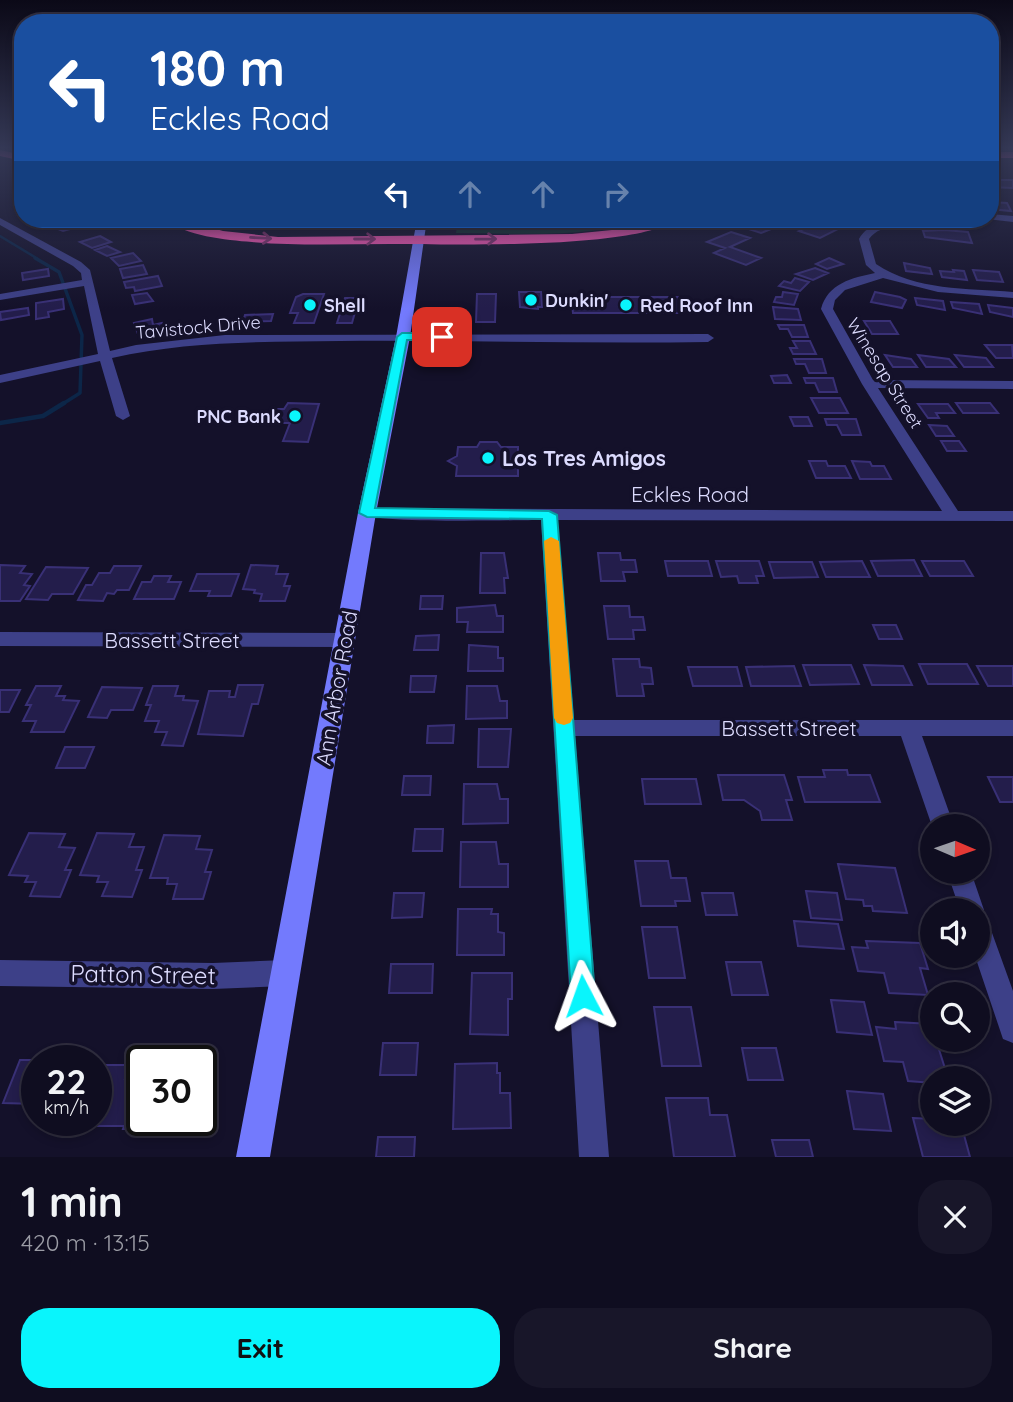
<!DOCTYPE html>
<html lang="en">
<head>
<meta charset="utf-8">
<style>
  :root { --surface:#0f0d20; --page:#181629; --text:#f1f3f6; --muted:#9b9ca5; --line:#2f2d3e; --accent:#09f5fc }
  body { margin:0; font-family:Quicksand,sans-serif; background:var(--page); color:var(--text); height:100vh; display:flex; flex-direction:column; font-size:26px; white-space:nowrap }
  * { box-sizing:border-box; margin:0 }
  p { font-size:23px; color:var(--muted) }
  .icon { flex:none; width:38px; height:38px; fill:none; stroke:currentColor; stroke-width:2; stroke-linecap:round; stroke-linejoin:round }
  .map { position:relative; height:1157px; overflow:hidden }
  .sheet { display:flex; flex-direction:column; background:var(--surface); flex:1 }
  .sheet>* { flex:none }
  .banner { position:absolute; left:14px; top:14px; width:985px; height:214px; border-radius:28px; box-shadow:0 4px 10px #0003,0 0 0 2px var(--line); background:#1a4fa0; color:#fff; overflow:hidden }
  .needle { width:46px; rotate:92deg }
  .controls { position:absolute; left:920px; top:814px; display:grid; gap:14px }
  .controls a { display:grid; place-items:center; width:70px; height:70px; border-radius:50%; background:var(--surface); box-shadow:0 4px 10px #0003,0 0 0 2px var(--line); font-size:35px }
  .speed { position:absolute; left:21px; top:1045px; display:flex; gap:14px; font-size:35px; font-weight:700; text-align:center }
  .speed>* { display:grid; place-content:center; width:91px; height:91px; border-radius:50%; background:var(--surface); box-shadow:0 4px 10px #0003,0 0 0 2px var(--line); line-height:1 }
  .speed small { font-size:18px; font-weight:400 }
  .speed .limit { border:4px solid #111; border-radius:10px; background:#fff; color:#111 }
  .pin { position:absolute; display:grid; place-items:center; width:60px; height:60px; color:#fff; margin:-30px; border-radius:14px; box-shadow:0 4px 10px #0006 }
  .me { position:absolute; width:77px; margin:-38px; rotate:356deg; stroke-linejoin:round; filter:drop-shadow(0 0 5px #0008) }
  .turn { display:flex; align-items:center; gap:24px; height:147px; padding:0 21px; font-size:32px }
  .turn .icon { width:91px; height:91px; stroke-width:2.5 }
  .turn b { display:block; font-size:49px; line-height:60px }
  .lanes { display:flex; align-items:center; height:66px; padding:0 21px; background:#0003; justify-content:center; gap:35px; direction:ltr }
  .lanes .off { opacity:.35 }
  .round { display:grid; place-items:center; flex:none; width:74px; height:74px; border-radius:28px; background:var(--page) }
  .summary { display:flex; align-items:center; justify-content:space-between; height:119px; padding:0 21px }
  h1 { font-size:42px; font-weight:800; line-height:52px }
  .button { display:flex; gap:14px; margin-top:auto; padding:14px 21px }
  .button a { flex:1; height:80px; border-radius:28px; background:var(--accent); color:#111; font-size:28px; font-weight:800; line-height:80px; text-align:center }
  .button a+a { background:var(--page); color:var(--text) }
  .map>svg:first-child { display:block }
  .green { fill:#143430 }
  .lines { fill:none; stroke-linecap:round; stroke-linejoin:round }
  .stream-far2 { stroke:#0c2648; stroke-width:2.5 }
  .stream-far1 { stroke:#0c2648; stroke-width:3.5 }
  .stream { stroke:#0c2648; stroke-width:4.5 }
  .building { fill:#231d4b; stroke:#393076; stroke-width:2 }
  .minor { fill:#3d4088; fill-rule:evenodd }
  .secondary { fill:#737afd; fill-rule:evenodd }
  .motorway { fill:#fd57b3; fill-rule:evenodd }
  .oneway { stroke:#88346e }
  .route { fill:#09f5fc; stroke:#069fa4; stroke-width:2 }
  .slow { fill:#f59e0b }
  .poi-dot { fill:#09f5fc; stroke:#14112a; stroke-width:2.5 }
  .labels { text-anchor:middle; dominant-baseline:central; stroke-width:7; stroke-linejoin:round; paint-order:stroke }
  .far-poi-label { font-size:18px; font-weight:bold; fill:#dcdbfe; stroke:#14112a; text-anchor:start }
  .far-street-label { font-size:18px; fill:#dcdbfe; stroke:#14112a }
  .poi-label { font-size:21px; font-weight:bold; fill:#dcdbfe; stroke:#14112a; text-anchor:start }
  .street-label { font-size:21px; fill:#dcdbfe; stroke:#14112a }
  .near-street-label { font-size:24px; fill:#dcdbfe; stroke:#14112a }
</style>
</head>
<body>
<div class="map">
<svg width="1013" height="1157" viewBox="0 0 1013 1157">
  <rect width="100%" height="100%" fill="#14112a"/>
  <path class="green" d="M458 219H647C587 239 520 233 456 233Z"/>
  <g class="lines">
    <path class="stream-far2" d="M0 236 38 259"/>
    <path class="stream-far1" d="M35 258 59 272 82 335 80 393 61 405"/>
    <path class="stream" d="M0 423 43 416 64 403"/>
  </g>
  <path class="building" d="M990 180H1013V188L990 187Z
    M990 202 1007 203 1011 211 990 209Z
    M803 219H828L821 222 840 228 820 238 799 231 817 223Z
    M71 221 81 226 63 231 58 229 63 227 58 224Z
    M757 221 776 227 761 233 742 227Z
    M944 230 968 232 972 243 925 237 923 231Z
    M731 232 750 238 730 247 761 258 746 265 714 253 725 248 707 242Z
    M100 236 111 242 92 248 80 242Z
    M107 246 120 252 107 256 95 250Z
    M133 253 141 261 119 266 111 258Z
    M829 258 843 264 827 269 816 264Z
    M904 263 930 268 932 274 906 271Z
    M143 265 147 274 123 278 120 269Z
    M815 268 828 273 813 280 796 274Z
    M48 269 49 276 23 280 22 273Z
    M953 270 964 271 967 280 942 277 940 271 954 272Z
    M973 270 999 272 1003 282 977 280Z
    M158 276 162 286 135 291 134 287 126 288 124 282Z
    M795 278 809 282 800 291 779 286 784 281 791 283Z
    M519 292H541L542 307H538V309L520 307Z
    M783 292 798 294 794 305 774 302 776 297H782Z
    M875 292 900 297 906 300 902 308 871 302Z
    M147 293 153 301 135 304 132 295Z
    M303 294H324L314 323H294L298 313H290L296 297Z
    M477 294H496L495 322H476Z
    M571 297H678L683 313H573Z
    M345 298H359L352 323H337Z
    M915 298 943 301 945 310 917 305Z
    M63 299 64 309 48 312 49 317 36 319V303Z
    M951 302 979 304 982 314 953 308Z
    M988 305 1013 308V317L990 312Z
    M773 307 798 309 801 320 775 319Z
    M28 308 29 315 1 320 0 312Z
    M273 314 271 321 243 322 245 315Z
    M152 319 153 325 162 323 164 329 138 334 134 323Z
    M864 321H890L898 334H872Z
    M778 325H804L808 337H792L788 329H780Z
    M793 341H810L816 354H793L790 348H797Z
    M985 345H1012L1013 358H996Z
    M885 355 911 359 917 367H893Z
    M918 355 949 359 956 367H926Z
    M955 355 986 358 993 367H964Z
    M794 359H822L826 373H809L805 364H796Z
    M787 375 791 383H774L771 376Z
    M804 378H833L837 392H819L815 383H806Z
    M811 398H840L848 413H819Z
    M288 403 319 404 308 442 283 441 290 423H272L277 409H284Z
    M956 403H990L998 413H963Z
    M918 404H948L955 413H936L939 418H928Z
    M790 417H808L812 426H794Z
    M825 419H856L861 435H842L837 425H827Z
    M929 425 947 426 954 436H936Z
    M941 441H959L966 451H947Z
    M480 442H497L501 447H518V455L528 461 518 467V476H456L457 466 448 461 457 456 458 447H477Z
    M809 461H826L828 466H845L851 478H816Z
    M852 461 870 462 872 466H884L891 479H860Z
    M481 553H504L508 578H504L505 593H480Z
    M598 553H620L621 560H635L637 572H623L625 581H601Z
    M914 560 922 576H878L871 561Z
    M665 561H708L712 576H668Z
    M716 561H759L764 576H756L758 583H739L737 576 721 577Z
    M862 561 870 577H826L820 562Z
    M922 561H964L973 576H930Z
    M769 562H812L818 577 774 578Z
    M0 565 25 566 20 573 32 574 24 585 30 586 20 601H0Z
    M251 565 278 566 276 574H288L284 586H290L285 601H260L262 594 254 593 255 590 243 589Z
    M114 566H141L129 590H117L114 594 107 593 103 601 78 600 86 585H92L99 573H110Z
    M46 567 88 568 73 594H52L48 600 26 599Z
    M197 574H239L231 596H208L210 591H190Z
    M154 576H171L168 582H181L174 599H134L142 582H151Z
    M421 596H443L442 609H420Z
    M495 605 497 616H503V632H467L468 622H457V608Z
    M604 606H629L630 617H643L645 630H633L634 639H608Z
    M873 625H896L902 639H879Z
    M439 635 438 650H414L416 636Z
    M469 645 498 647V658H503V671H468Z
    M613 659H639L640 667 651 668 653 684H642L644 696H617Z
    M919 664H967L978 684H928Z
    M803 665H851L859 684 810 685Z
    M864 665 903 666 912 685H872Z
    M794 666 801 686H751L746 667Z
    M977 666H1013V686H988Z
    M688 667H737L742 686H693Z
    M411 676H436L434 692H410Z
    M238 685H263L258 704H252L243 736 198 734 209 691H230L229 697H235Z
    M36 686H61L56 696H65L63 700 79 701 64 732H31L36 721H23L31 705H26Z
    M153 686H178L175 696H184L183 700 198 701 183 746 162 745 167 732H155L159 721H145L151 705H146Z
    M467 686H497L500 701H507V718L466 719Z
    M102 687 142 688 133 710H111L107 718 88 717Z
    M0 690H20L9 712H0Z
    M454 725 453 743H427L428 726Z
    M479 729H511L508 767H478Z
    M65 747H94L85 768H56Z
    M823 770H847L848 775H870L880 802H805L798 777H825Z
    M718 775H784L792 800H786L792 820H762L760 811 744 800H723Z
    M404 776H431L430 795H402Z
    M988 777H1013V802H1000Z
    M642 779H696L701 804H645Z
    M464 784H497L500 799H508V823L463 824Z
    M415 829H443L442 851H413Z
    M29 833 65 834 59 847 75 848 65 870H71L60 897 30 896 36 882H25L28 876 9 875Z
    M97 833 134 834 129 847H144L136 870H142L132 897 102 896 108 882H97L99 876 80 875Z
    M164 835 200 836 196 849 212 850 205 872H211L203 899H173L177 884H167L168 878H150Z
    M461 842H496L499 864H508V887H460Z
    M635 861H668L671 878H686L690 901H675L676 906H641Z
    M838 864 895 868 907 913 873 911 872 906H864L863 900 846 899Z
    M806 891 837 893 842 920 811 918Z
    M394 893H424L422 917 392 918Z
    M702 893H733L737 915H706Z
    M458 909H492L491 914H498V932L504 933V955H457Z
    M794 921 838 924 844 949 798 946Z
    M642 927H677L685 978H649Z
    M866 941 920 943 928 969 920 968 928 995 889 993 884 973 858 971 852 947 868 948Z
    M726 962H761L768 995H732Z
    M391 964H433L432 993H389Z
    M472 973H512V999H508V1035L470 1034Z
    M831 1000 864 1002 872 1035 837 1032Z
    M654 1007H691L701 1066H662Z
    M895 1022 932 1024 933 1040H936L948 1078H933V1083L908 1081 903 1062 884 1061 876 1027 896 1029Z
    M383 1043H418L416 1075H380Z
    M742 1048H776L783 1080H748Z
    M20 1060H81H37V1104L3 1103Z
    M497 1063V1073H500V1093H510L511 1128 453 1129 455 1064Z
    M96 1065H129L125 1079H142V1120H147L145 1129H123L124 1126H75L77 1120H96Z
    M847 1091 883 1094 891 1131 854 1129Z
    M666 1098H708L710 1115H727L735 1157H674Z
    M913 1118 933 1119V1124H961L970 1157H923Z
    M378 1137H415L414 1157H376Z
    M772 1140H809L813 1157H776Z"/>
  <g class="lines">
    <path class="minor" d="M990 214 1013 216V222L987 219H990Z
      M0 218 81 262 90 270 110 351 136 345 225 335 708 334 714 338 708 342C585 344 463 340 340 341 264 342 187 341 112 358L130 416 123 420 116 416 100 361 0 383V375L98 354 84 286 0 300V294L82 280 81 273 73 266 0 225Z
      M906 219H926C909 229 882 221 869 239L876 264C916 291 967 288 1013 292V298L938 292 883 278 845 290 835 300 833 309 873 380 1013 381V389L878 388 958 511H1013V521L557 520 574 720H1013V736H922L954 826H933V829L901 736H575L609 1157H579L541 520C516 520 370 524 359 513L367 508 942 511 862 384 821 309C828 283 852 278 875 273L866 265 859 239C868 222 889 222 906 219Z
      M0 632 344 633 351 635 353 640 351 645 344 647 0 646Z
      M947 872H971L984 910 981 917 987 919 1013 991V1043L1003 1039 975 956H978V910H960Z
      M0 960 213 963 285 960 294 964 298 973 294 982 285 986 213 989 0 986Z"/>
    <path class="secondary" d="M417 219H427L410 337 376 513 270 1157H236L358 513 396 337Z"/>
    <path class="motorway" d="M0 150 23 155V161L0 156Z
      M990 152H1013V158H990Z
      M165 219H181L223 231 278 237 572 234 612 230 659 219H676C638 250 446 244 391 244 345 244 298 246 252 242 226 240 185 236 165 219Z
      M224 219 292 221 352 219 346 222 292 229 230 222Z"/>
  </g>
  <defs><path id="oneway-shaft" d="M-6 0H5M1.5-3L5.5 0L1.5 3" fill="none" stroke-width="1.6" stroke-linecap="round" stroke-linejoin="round" transform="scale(1.75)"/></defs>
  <g class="oneway">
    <use href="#oneway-shaft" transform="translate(261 238) rotate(3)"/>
    <use href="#oneway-shaft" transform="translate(365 239)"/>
    <use href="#oneway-shaft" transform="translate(486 239) rotate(-1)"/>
  </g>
  <linearGradient id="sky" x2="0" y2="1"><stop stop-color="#0b0917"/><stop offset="0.48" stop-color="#343855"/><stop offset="1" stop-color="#343855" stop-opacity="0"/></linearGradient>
  <rect width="1013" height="309" fill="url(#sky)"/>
  <path class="route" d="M402 333H442L448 337 442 340H407L375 508 549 511 557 515 595 996 591 1005 583 1008 574 1005 571 996 542 519 367 517 359 513 397 337Z"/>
  <path class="slow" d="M551 537 559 541 573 718 570 723 564 725 557 723 554 718 544 541Z"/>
  <g class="poi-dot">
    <circle cx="531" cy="300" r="7"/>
    <circle cx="310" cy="305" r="7"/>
    <circle cx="626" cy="305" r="7"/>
    <circle cx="295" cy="416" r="7"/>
    <circle cx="488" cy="458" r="7"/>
  </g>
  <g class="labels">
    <g class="far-poi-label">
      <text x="545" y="300">Dunkin'</text>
      <text x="324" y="305">Shell</text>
      <text x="640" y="305">Red Roof Inn</text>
      <text x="281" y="416" text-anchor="end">PNC Bank</text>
    </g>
    <g class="far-street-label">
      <text transform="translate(198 327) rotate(-5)">Tavistock Drive</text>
      <text transform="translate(885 373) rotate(58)">Winesap Street</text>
    </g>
    <g class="poi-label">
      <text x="502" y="458">Los Tres Amigos</text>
    </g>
    <g class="street-label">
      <text x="690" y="494">Eckles Road</text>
      <text x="172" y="640">Bassett Street</text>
      <text transform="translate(336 688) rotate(-80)">Ann Arbor Road</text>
      <text x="789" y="728">Bassett Street</text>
    </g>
    <g class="near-street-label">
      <text transform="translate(143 974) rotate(1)">Patton Street</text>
    </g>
  </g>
</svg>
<div class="controls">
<a><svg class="needle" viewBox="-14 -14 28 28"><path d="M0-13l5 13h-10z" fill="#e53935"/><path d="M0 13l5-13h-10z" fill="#9b9ca5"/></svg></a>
<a><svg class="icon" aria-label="sound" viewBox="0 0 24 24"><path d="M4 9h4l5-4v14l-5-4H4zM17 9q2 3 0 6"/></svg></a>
<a><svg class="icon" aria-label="search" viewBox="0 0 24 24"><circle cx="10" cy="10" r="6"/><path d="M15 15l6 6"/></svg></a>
<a><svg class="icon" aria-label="layers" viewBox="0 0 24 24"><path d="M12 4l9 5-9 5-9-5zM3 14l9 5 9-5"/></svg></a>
</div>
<div class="speed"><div>22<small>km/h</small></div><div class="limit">30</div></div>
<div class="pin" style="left:442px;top:337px;background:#d93025"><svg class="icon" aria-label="arrive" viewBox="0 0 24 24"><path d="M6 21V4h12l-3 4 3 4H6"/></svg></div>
<svg class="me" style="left:583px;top:996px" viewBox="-20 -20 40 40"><path d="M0-17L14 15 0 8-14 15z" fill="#09f5fc" stroke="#fff" stroke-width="4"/></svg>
<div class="banner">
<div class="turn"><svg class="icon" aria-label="left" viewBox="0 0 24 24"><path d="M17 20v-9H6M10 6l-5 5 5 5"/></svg><div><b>180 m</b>Eckles Road</div></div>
<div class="lanes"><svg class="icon" aria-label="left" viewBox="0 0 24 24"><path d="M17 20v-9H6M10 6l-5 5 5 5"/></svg><svg class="icon off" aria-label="ahead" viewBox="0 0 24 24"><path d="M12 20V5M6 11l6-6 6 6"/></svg><svg class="icon off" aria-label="ahead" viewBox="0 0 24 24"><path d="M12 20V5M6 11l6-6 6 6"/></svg><svg class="icon off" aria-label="right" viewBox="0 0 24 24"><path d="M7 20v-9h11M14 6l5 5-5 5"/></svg></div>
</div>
</div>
<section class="sheet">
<div class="summary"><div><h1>1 min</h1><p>420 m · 13:15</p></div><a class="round"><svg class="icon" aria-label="close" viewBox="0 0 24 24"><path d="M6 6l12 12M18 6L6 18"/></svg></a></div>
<div class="button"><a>Exit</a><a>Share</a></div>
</section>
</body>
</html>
